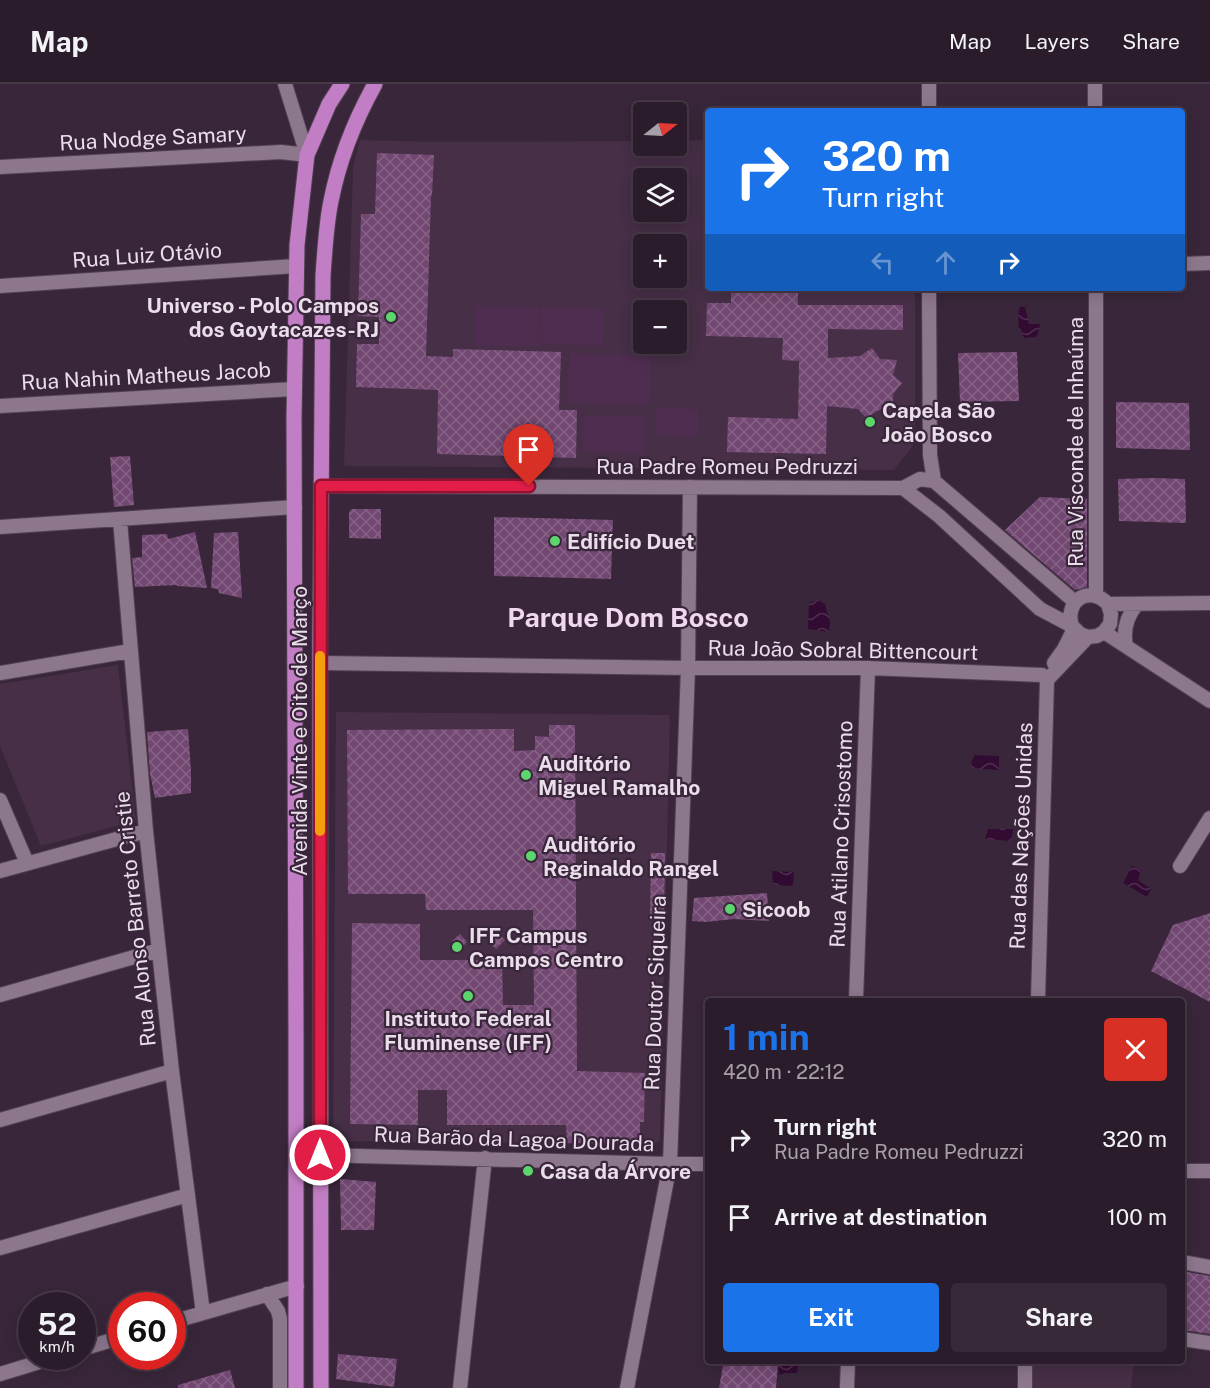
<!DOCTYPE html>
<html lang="en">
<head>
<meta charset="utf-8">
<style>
  :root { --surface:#2b1c2c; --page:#372938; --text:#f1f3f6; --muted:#a6a1a9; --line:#473a48; --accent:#1a73e8 }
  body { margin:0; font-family:"Public Sans",sans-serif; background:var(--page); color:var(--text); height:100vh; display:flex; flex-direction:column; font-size:22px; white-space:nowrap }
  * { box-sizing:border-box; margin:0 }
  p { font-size:20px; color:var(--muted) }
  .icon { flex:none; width:33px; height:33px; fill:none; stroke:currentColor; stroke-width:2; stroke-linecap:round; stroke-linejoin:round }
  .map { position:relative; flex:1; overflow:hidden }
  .panel { position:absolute; left:705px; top:914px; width:480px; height:366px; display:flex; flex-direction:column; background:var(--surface); border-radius:6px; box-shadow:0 3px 15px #0003,0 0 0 2px var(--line) }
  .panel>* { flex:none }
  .top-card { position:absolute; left:705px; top:24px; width:480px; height:183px; border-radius:6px; box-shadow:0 3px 15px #0003,0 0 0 2px var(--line); background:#1a73e8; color:#fff; overflow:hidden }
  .needle { width:39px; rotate:72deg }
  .buttons { position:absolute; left:633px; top:18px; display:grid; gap:12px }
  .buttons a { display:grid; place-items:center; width:54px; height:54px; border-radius:6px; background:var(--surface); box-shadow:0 3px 15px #0003,0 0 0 2px var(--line); font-size:30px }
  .speed { position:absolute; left:18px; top:1208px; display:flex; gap:12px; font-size:30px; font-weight:700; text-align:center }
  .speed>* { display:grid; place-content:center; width:78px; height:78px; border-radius:50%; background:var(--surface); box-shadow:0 3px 15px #0003,0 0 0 2px var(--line); line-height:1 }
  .speed small { font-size:15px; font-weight:400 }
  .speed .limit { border:9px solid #d22; background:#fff; color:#111 }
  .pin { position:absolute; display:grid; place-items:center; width:51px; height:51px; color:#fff; margin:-62px -26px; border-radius:50% 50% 50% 0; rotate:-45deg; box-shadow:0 0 6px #0007 }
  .pin .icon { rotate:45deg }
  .me { position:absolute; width:66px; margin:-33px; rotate:0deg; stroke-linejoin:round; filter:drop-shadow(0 0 4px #0008) }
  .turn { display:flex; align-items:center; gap:21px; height:126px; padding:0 18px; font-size:27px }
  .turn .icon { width:78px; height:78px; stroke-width:2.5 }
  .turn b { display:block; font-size:42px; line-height:51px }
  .lanes { display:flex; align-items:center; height:57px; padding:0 18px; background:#0003; justify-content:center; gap:30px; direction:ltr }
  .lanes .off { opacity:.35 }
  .round { display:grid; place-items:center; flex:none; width:63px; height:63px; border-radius:6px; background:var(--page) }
  .headline { display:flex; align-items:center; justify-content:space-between; height:102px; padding:0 18px }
  h1 { font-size:36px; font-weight:700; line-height:45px; color:var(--accent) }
  .button { display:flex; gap:12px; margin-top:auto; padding:12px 18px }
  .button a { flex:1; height:69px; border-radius:6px; background:var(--accent); color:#fff; font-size:24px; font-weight:700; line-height:69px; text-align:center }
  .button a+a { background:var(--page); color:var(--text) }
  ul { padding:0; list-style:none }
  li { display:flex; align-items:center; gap:18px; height:78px; padding:0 18px }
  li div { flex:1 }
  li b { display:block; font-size:22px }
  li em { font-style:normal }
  header { display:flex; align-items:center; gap:36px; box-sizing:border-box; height:84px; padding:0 30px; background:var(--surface); border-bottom:2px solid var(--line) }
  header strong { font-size:28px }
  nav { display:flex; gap:33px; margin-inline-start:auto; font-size:21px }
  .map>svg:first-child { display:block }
  .built { fill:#462f47; fill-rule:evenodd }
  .garden { fill:#4f2d50 }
  .water { fill:url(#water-waves) }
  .building { fill:url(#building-cross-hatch) }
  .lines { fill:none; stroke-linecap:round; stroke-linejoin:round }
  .minor-casing { stroke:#514151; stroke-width:16 }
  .major-casing { stroke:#514151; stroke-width:17 }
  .minor { stroke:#8d778d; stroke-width:14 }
  .major { stroke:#c27ec4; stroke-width:15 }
  .route-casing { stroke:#92132f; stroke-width:15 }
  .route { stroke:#e11d48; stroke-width:10 }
  .slow { stroke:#f59e0b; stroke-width:10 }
  .poi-dot { fill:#5dd56d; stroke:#39263a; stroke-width:2 }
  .labels { text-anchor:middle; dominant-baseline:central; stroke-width:4.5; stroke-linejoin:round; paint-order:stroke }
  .street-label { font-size:21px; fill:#ebdeeb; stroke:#39263a }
  .poi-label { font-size:21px; font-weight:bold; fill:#ebdeeb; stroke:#39263a; text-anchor:start }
  .district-label { font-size:27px; font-weight:bold; fill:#f1d8f1; stroke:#39263a }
</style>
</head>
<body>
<header>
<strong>Map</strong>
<nav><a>Map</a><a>Layers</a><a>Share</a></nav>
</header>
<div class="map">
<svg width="1210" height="1304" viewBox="0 0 1210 1304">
  <defs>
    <pattern id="water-waves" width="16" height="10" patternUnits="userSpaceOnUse" patternTransform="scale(1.5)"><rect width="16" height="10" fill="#320b33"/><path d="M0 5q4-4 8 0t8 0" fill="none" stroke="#502e51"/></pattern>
    <pattern id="building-cross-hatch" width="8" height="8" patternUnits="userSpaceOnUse" patternTransform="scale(1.5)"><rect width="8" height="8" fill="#724873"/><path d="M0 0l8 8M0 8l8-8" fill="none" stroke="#866287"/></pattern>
  </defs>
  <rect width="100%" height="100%" fill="#39263a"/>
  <path class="built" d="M360 56 437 58 643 57 644 62H676L677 57 708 56V204H915V359L894 386 344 382 353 84ZM644 94H676V128H644ZM644 160H676V194H644ZM644 226H676V260H644Z
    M118 581 136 737 41 762 0 662V600Z
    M336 628 670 631 660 1055 658 1058 651 1061 343 1057 335 1052 333 1049Z
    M1031 1277H1134L1131 1304H1031Z"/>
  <path class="garden" d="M475 222 538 223V262H475Z
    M540 223 604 225 603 262 539 260Z
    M569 269 651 272 650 321 568 319Z
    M656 324 698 325V352L656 351Z
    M584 332H645L644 370 584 367Z"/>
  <path class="water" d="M1020 223H1025L1029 240H1040L1038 249 1036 253 1024 254 1021 245 1019 244 1018 231Z
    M818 516 825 520 830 538 829 548 808 545 809 519Z
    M975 671 999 672V686L972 684 971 678Z
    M988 745H1013L1011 757 985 755Z
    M1132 782 1141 786 1138 796 1151 805 1147 813 1123 799Z
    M772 787 794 788 793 802 773 801Z
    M778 1277H799L797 1289H785L779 1291Z"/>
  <path class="building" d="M377 69 434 71 432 112H431L426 272 453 273V265L561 268 559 326H577L576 374 437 370 438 306 356 303 357 260H379V233L358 232 361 130H375Z
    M731 204H798V221H903V246L828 245V274L860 272 872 264 880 275 897 276 893 291 902 299 893 310V324L879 326 866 334 858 325 827 322 826 370 727 368 728 333 798 335 799 277 782 276 783 254 706 252 707 219H731Z
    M1017 268 1019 317 960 318 958 269Z
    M1116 318 1189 319 1190 366 1116 364Z
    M130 372 134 421 114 423 110 373Z
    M1153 394 1185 395 1186 439 1119 437 1118 395Z
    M1040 413 1087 415V503L1075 506 1005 446Z
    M352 425H381V455L349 454V428Z
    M494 433 613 436 611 495 494 492Z
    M195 448 207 504 177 502V501L135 503 132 474 142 473V451L167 450 168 455Z
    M238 448 242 514 219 509 218 505 211 504 214 449Z
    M549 641H575L577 987 645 989 644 1038H640V1058L567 1059 566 1041H447V1006H418V1041L350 1040 352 839 420 840V876H502L503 921H534L533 826H426L425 810H348L347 646 514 645V667L535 666V652L549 653Z
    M188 645 191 687V709L155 714 150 690 147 648Z
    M651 769H665L664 830H650Z
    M767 809 769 837 734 835 705 838 692 837 694 814Z
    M1210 829V918L1151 887 1173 841Z
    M497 848 505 856 496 865 488 857Z
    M460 850 467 858 459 866 452 857Z
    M340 1095 376 1098 374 1146H341Z
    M1182 1187 1210 1192V1250L1182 1246Z
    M338 1270 397 1275 394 1303 336 1295Z
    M724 1276 778 1278 776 1304H719Z
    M230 1286 235 1304H178V1301Z"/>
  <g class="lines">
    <g class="minor-casing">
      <path id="minor" d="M929 0V27
        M1095 0V27
        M0 83 281 68 307 71 285 0
        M1182 180 1210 179
        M0 202 296 182
        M929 204 930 371 934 397
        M0 322 294 305
        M321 402 903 404 939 432 1040 525 1072 542 1080 550 1088 553 1097 552 1104 548 1110 540 1111 530 1108 520
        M903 404 920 395 934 397 1075 518
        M120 436 146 747 172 987 203 1229
        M0 443 295 423
        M1096 512V204
        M1072 542C1064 517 1089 500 1108 520L1210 519
        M1104 548 1210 617
        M1126 562C1123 547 1127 532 1137 520
        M320 579 688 584H868L1042 591
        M1054 579 1064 565 1074 545
        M0 589 130 567
        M1047 596 1088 553
        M0 716 27 779
        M1180 782 1210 734
        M0 787 146 747
        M0 911 159 866
        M856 916 868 584
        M1038 916 1047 596 1042 591
        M0 1036 172 987
        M320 1071 670 1080H708
        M1182 1087H1210
        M0 1164 188 1111
        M1182 1178 1210 1183
        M267 1210 278 1227 280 1235V1304
        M172 1238 297 1202
        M1182 1255 1210 1259
        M82 1265 122 1253
        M1025 1276V1304
        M0 1290 59 1272
        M460 1304 485 1074
        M627 1304 670 1080 688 584 690 403
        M847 1304 848 1276"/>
    </g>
    <g class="major-casing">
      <path id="major" d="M296 1304V951L294 333 297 161 307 71 329 20 342 0
        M321 1304 320 555 323 191C325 166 326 141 331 117 339 76 355 36 375 0"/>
    </g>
    <use href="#minor" class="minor"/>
    <use href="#major" class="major"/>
  </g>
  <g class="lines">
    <g class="route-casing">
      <path id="route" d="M320 1071 321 402H529"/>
    </g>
    <use href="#route" class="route"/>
    <path class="slow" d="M320 572V747"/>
  </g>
  <g class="poi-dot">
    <circle cx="391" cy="233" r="6"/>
    <circle cx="870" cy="338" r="6"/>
    <circle cx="555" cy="457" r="6"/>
    <circle cx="526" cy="691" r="6"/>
    <circle cx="531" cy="772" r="6"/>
    <circle cx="730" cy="825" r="6"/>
    <circle cx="457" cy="863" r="6"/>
    <circle cx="468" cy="912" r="6"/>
    <circle cx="528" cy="1087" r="6"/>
  </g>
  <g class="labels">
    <g class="street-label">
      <text transform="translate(153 54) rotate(-3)">Rua Nodge Samary</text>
      <text transform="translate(147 171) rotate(-4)">Rua Luiz Otávio</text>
      <text transform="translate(146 292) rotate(-3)">Rua Nahin Matheus Jacob</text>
      <text transform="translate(1075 358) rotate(-90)">Rua Visconde de Inhaúma</text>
      <text x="727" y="382">Rua Padre Romeu Pedruzzi</text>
      <text transform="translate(843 566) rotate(1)">Rua João Sobral Bittencourt</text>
      <text transform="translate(299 647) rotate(-90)">Avenida Vinte e Oito de Março</text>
      <text transform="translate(841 750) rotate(-88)">Rua Atilano Crisostomo</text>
      <text transform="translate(1021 752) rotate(-88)">Rua das Nações Unidas</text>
      <text transform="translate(135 835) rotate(-96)">Rua Alonso Barreto Cristie</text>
      <text transform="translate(655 909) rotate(-88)">Rua Doutor Siqueira</text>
      <text transform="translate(514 1055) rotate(2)">Rua Barão da Lagoa Dourada</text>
    </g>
    <g class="poi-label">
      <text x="379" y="221" text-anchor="end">Universo - Polo Campos<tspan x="379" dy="24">dos Goytacazes-RJ</tspan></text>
      <text x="882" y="326">Capela São<tspan x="882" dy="24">João Bosco</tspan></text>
      <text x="567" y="457">Edifício Duet</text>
      <text x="538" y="679">Auditório<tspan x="538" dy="24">Miguel Ramalho</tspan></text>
      <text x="543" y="760">Auditório<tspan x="543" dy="24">Reginaldo Rangel</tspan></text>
      <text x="742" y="825">Sicoob</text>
      <text x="469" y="851">IFF Campus<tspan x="469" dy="24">Campos Centro</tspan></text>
      <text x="468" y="934" text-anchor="middle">Instituto Federal<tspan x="468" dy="24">Fluminense (IFF)</tspan></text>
      <text x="540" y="1087">Casa da Árvore</text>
    </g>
    <g class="district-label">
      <text x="628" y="533">Parque Dom Bosco</text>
    </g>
  </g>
</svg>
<div class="buttons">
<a><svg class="needle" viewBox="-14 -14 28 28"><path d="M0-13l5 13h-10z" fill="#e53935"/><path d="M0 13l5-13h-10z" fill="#a6a1a9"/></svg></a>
<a><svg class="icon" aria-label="layers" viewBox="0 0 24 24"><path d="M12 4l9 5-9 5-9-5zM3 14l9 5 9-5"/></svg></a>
<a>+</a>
<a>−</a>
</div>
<div class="speed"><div>52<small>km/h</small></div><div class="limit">60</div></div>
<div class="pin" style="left:529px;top:402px;background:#d93025"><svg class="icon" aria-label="arrive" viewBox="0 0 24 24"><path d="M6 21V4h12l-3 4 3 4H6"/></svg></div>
<svg class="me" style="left:320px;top:1071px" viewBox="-20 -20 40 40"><circle r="17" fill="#e11d48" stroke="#fff" stroke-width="3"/><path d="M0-11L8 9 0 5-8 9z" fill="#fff"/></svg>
<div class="top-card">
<div class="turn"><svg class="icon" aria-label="right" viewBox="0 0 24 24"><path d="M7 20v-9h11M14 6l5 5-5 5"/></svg><div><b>320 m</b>Turn right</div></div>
<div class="lanes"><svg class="icon off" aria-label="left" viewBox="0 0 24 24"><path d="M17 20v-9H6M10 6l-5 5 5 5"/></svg><svg class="icon off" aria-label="ahead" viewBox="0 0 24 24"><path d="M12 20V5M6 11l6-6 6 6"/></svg><svg class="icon" aria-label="right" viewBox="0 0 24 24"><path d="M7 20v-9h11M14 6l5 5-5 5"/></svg></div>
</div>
<section class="panel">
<div class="headline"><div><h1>1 min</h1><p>420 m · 22:12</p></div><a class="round" style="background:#d93025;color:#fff"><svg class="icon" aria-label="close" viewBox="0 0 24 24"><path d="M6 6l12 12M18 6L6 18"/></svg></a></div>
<ul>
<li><svg class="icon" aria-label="right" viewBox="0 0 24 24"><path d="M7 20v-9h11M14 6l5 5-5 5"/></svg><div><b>Turn right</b><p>Rua Padre Romeu Pedruzzi</p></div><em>320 m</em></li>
<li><svg class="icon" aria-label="arrive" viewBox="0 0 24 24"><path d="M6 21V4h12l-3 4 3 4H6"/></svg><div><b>Arrive at destination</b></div><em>100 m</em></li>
</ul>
<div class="button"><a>Exit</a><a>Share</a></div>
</section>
</div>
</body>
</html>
